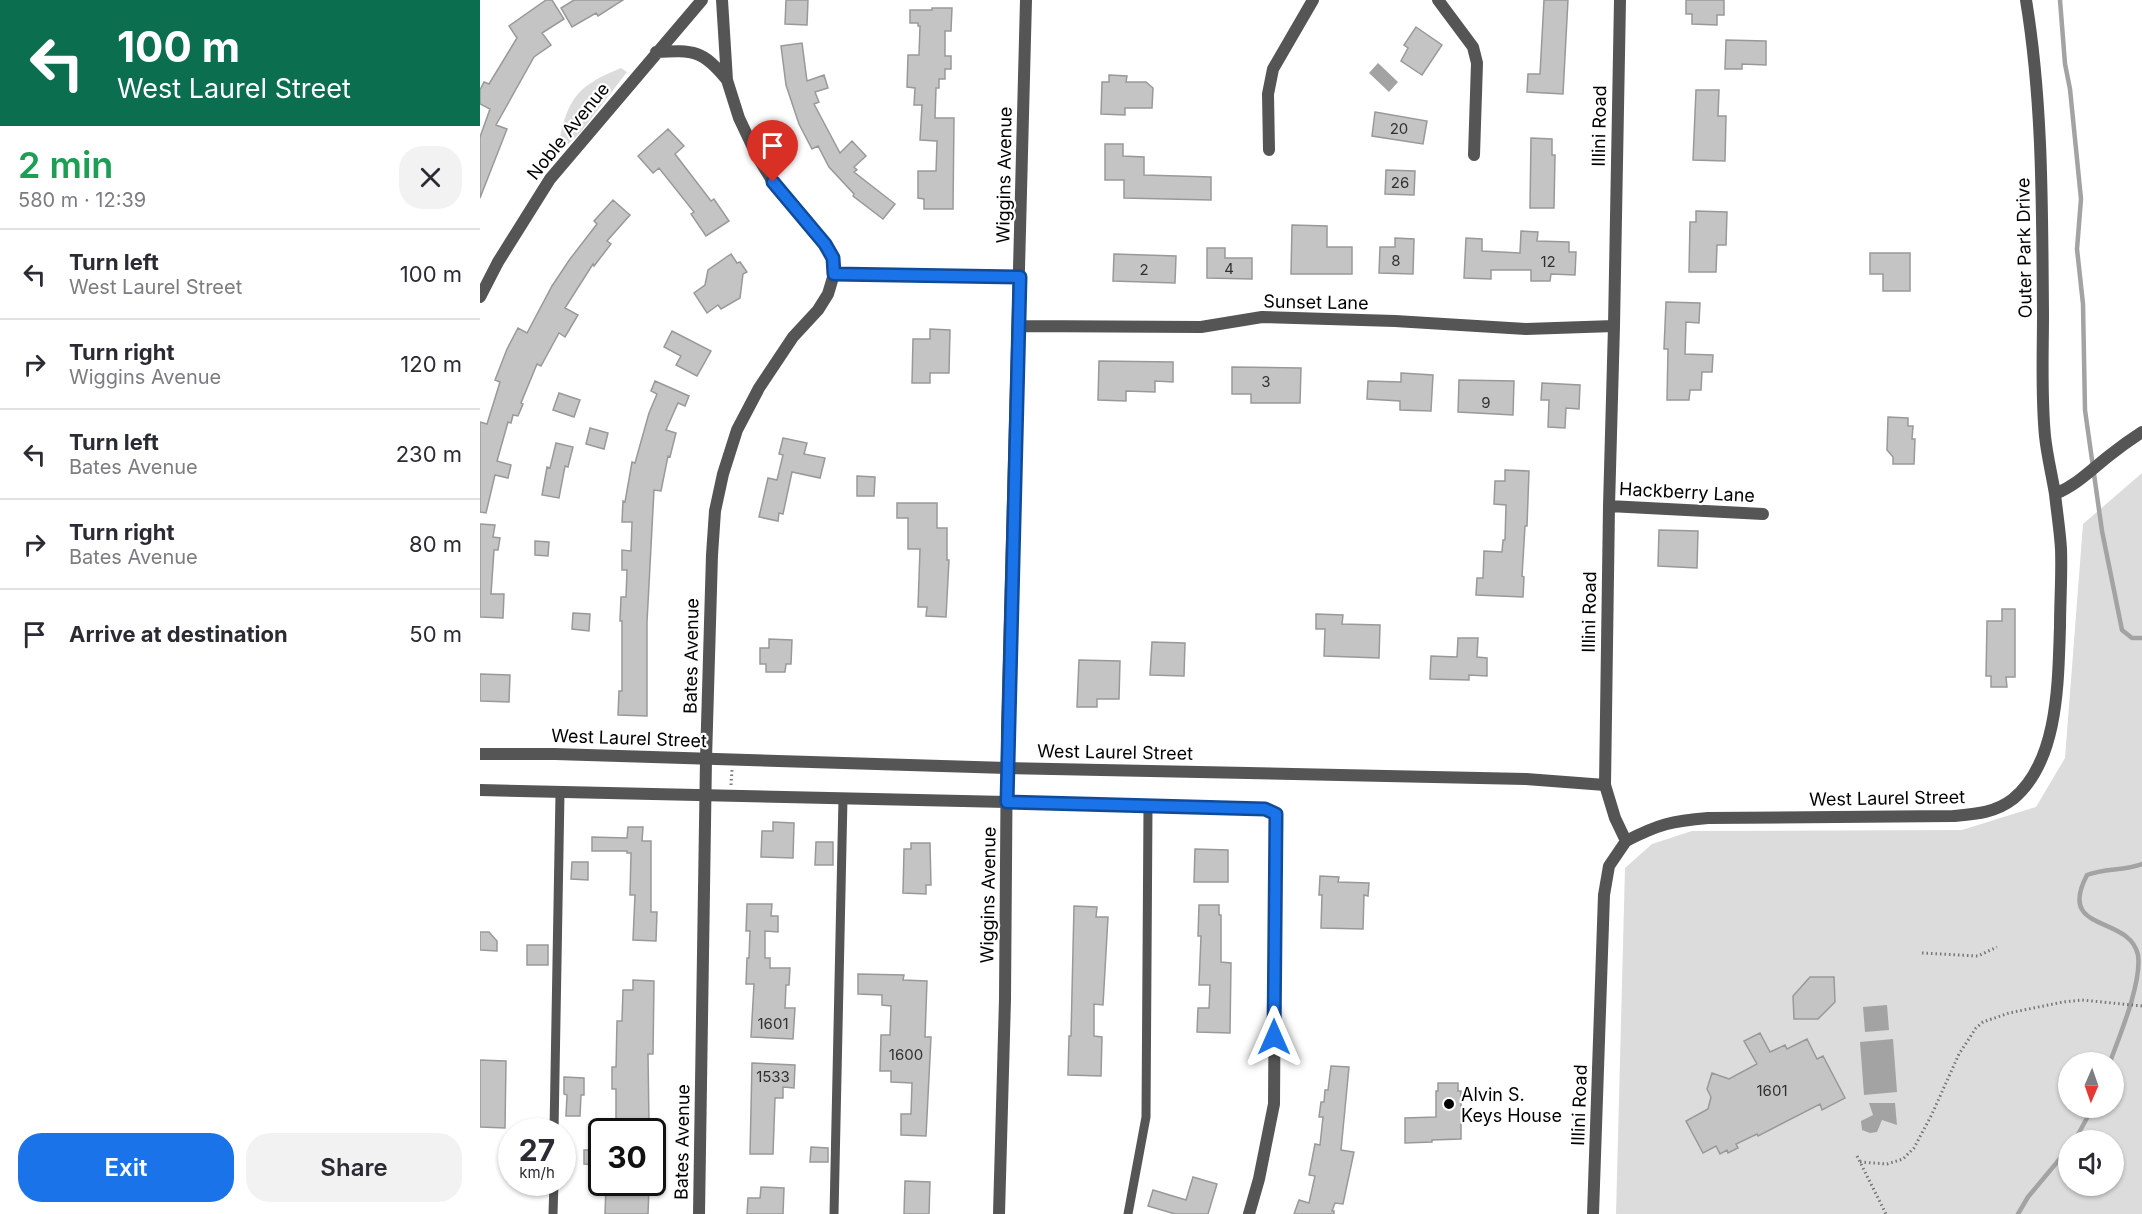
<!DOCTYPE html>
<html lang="en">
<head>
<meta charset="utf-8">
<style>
  :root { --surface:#fff; --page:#f2f2f3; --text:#2b2b33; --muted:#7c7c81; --line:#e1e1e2; --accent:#1a73e8 }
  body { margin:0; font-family:Inter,sans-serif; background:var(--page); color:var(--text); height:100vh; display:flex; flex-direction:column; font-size:22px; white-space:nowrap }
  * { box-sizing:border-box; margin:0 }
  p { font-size:20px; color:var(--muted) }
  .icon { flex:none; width:33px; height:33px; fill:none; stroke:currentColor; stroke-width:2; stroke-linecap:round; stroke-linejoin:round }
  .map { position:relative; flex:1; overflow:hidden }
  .sheet { display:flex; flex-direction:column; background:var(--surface); width:480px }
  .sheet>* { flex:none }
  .banner { background:#0b6e4f; color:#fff; overflow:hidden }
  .needle { width:39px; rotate:182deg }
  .tools { position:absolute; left:1578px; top:1052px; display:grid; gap:12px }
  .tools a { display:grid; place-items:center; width:66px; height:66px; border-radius:50%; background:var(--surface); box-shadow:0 2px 4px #0004; font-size:30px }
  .speed { position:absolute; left:18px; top:1118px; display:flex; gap:12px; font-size:30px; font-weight:700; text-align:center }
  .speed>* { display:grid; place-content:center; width:78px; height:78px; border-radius:50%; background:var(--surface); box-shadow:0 2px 4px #0004; line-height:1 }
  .speed small { font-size:15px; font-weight:400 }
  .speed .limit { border:3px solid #111; border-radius:9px; background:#fff; color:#111 }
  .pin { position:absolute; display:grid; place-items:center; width:51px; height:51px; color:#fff; margin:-62px -26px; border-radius:50% 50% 50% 0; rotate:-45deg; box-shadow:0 0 6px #0007 }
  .pin .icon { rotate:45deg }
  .me { position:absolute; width:66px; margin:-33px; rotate:0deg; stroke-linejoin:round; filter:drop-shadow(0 0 4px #0008) }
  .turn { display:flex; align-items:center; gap:21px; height:126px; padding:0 18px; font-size:27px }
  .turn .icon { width:78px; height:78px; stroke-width:2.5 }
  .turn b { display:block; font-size:42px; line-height:51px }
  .round { display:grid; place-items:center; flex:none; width:63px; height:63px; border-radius:24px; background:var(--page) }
  .overview { display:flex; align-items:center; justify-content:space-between; height:102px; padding:0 18px }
  h1 { font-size:36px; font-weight:600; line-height:45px; color:#1e9e55 }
  .cta { display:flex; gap:12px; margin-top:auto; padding:12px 18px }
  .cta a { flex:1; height:69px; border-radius:24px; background:var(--accent); color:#fff; font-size:24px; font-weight:600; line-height:69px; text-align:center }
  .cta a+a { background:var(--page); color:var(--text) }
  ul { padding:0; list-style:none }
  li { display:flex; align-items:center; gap:18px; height:90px; padding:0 18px; border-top:2px solid var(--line) }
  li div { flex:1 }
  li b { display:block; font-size:22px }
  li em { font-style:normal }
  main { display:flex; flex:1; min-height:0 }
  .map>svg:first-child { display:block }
  .green { fill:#dcdcdc; fill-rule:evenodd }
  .water { fill:#a3a3a3 }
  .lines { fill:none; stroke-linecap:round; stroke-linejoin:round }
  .stream { stroke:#a3a3a3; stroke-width:4.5 }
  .building { fill:#c4c4c4; stroke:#999; stroke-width:1.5 }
  .path { stroke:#777; stroke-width:3; stroke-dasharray:1.5 3; stroke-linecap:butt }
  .service { stroke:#555; stroke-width:9 }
  .minor { stroke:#555; stroke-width:12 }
  .tertiary { stroke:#555; stroke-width:12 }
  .route-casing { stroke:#114b97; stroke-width:15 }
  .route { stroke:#1a73e8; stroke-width:10 }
  .poi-dot { fill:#000; stroke:#fff; stroke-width:2 }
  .labels { text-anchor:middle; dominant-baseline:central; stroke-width:4.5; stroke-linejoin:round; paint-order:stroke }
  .number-label { font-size:15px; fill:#313131 }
  .street-label { font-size:18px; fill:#000; stroke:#fff }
  .poi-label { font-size:18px; fill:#000; stroke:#fff; text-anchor:start }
</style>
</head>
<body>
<main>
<section class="sheet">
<div class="banner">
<div class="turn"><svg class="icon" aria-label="left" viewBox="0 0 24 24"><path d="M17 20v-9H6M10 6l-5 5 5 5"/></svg><div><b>100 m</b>West Laurel Street</div></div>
</div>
<div class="overview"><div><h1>2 min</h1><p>580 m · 12:39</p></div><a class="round"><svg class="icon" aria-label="close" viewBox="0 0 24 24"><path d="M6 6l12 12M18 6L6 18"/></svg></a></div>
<ul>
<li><svg class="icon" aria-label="left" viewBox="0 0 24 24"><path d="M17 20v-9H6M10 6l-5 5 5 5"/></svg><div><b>Turn left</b><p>West Laurel Street</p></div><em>100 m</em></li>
<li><svg class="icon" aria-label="right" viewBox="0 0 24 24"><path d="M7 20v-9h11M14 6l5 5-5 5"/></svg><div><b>Turn right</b><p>Wiggins Avenue</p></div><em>120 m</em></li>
<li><svg class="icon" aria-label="left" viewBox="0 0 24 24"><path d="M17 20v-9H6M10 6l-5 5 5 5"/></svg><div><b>Turn left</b><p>Bates Avenue</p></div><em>230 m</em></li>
<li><svg class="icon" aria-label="right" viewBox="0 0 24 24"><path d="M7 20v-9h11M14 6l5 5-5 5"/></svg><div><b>Turn right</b><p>Bates Avenue</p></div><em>80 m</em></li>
<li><svg class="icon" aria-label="arrive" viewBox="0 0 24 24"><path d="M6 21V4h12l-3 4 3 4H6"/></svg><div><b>Arrive at destination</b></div><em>50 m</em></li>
</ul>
<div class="cta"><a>Exit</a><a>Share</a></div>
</section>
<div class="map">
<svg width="1662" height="1214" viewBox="0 0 1662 1214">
  <rect width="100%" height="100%" fill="#fff"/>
  <path class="green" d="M141 68 147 72 100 133 83 149 79 142C88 97 99 85 141 68Z
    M1662 473V1214H1136L1145 868 1172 844 1212 831 1482 830 1556 807 1585 758 1603 524ZM1588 1062H1634V1107H1588ZM1588 1140H1634V1185H1588Z"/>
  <path class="water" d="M898 63 918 82 909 92 889 73Z
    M1407 1005 1409 1030 1385 1032 1383 1007Z
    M1413 1039 1417 1092 1384 1095 1380 1042Z
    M1389 1103H1415L1417 1125 1402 1120 1397 1132 1390 1133 1382 1130 1381 1121 1393 1115Z"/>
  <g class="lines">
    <path class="stream" d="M1580 0 1585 64 1590 89 1601 199 1597 249 1603 304 1605 410 1622 531 1642 630 1652 638H1662
      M1630 1062C1640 1035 1662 982 1658 955 1649 914 1576 934 1607 875 1625 868 1644 871 1662 864
      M1595 1140 1613 1107
      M1538 1214 1548 1197 1588 1149"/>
  </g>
  <path class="building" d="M66 0H72L84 19 62 33 71 45 54 57 16 125 27 129 0 198V137L10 109 0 104V90L4 82 9 84 37 38 29 26Z
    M94 0H143L118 16 116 13 92 27 81 8Z
    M306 0H328L327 25 305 24Z
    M1064 0H1088L1083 94 1047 92 1048 74H1060Z
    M1206 0H1244V15H1237V25L1212 24V14H1206Z
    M452 8H472L471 31H465V56H471V69H465V79H459V88H456L455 118H474L473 209H444V199L438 198V171H456L457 141 440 140 442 105H434L435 88 427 87 428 55H439L440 26H438V23H430V10H452Z
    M936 27 962 45 942 75 921 61 928 48 924 45Z
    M1246 40 1286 41V65L1262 64V69H1245Z
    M322 43 327 81 344 75 348 88 335 92 339 102 334 104 360 153 372 141 386 156 374 167 377 170 374 172 415 204 403 219 373 196 374 194 349 167 338 146 332 149 319 124 306 85 301 46Z
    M629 75 647 76 646 82H666L673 88 672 108H645V115L621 114 622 82H629Z
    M1216 90H1239L1238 116H1246L1245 161 1213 160Z
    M895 112 947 121 943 144 892 136Z
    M188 129 204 146 195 154 231 201 234 199 249 221 226 236 211 214 214 212 179 168 173 173 158 156Z
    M1051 138 1072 139V155H1075L1074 208H1050Z
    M625 144H643V156L664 157V175L731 177V200L644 198V180H625Z
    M906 170 935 171 934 195 905 194Z
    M133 200 150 215 127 241 131 244 114 266 113 264 85 308 98 315 85 337 79 333 61 366 57 364 41 403 43 404 38 416 33 415 31 423 28 422 17 461 31 465 28 478 15 475 6 513 0 512V422L7 424 20 382 15 380 27 349 38 328 47 333 72 286 90 259 117 224 114 221Z
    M1216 211 1247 212 1246 245H1237L1236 272H1209L1210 222H1216Z
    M812 225 847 226V247H872V274H811Z
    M1041 231 1058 232 1057 241 1089 242V252H1096L1095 275 1071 274 1070 281H1051V270H1011V279L984 278 986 238 1002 239V251L1040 253Z
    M915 238 934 239 933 274 899 273 900 247H915Z
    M727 248H745V258H772V279L727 278Z
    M1390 253H1430V291H1403V274H1390Z
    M251 254 257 263 260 262 267 272 263 274 260 298 241 309 238 305 227 313 214 293 225 285 228 270Z
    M634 254 696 256 695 283 633 281Z
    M1186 302 1220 303 1219 323 1206 322 1205 354 1233 355 1232 372H1222L1221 390H1210L1209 400H1187L1188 349H1184Z
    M450 329 470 330 469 373H450V383H432L433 339H450Z
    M192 331 231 351 217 376 196 365 201 356 184 347Z
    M619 361 693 362V382L675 381V392L646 391V401L618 400Z
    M752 367 821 368 820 403H771V394H752Z
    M921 373 953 375 951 411 920 410V401L887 399 888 381 921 382Z
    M979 380 1034 381 1033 415 978 412Z
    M175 381 209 396 205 406 198 403 186 430 196 433 190 457 188 456 181 491 174 490 167 622V716L138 715 139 691H142V621H140L141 597H146L147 570H142V550L151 551 152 522H142L143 501 145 502 152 462 155 463 169 413 177 394 171 391Z
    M1062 383 1100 385 1099 409 1086 408 1085 428 1068 427 1069 400H1061Z
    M79 393 100 400 94 417 73 410Z
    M1408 417 1428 418V426H1433L1432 439H1435L1434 464H1413V457L1407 450Z
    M110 428 128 433 124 449 106 444Z
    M303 438 327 443 324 454 345 458 340 478 312 472 303 514 299 513 298 521 279 517 288 478 297 480 303 455 299 454Z
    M76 443 93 447 88 467 85 466 79 498 62 495 67 467 70 468Z
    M1025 470 1049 471 1047 526H1045L1042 576 1044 577 1043 597 996 595 997 578H1003L1004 551 1022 552 1023 540H1025L1026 505 1014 504 1015 481H1025Z
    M377 476 395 477 394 496H377Z
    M417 503H457V528H467V560H469L466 617 446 616 447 607H438L440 549H428V518H417Z
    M0 524 15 525 13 537 20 538 18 550H14L11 594H24L23 618 0 617Z
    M1179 530 1218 531 1217 568 1178 566Z
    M55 541 69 542 68 556 55 555Z
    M1522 609H1535V677H1526L1527 687H1511V676H1506L1507 621H1522Z
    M93 613 110 614 109 631 92 629Z
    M836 614 863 615 862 624 900 625 899 658 844 656 845 629H836Z
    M978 638H998L997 657 1007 658V676L989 675V680L950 679 951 656 977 657Z
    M289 639 312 640 311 664H306L305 672H286V664H280V648H289Z
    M672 642 705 643 704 676 670 675Z
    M599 660 640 661 639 699H617V707H597Z
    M0 674 30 675 29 702 0 701Z
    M293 822 314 823 313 858 281 857 282 831H293Z
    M148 827H163L162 841H171V912H177L176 941 153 940 155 895H150L151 853H147V851H112V837L147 838Z
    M336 842H353V865H335Z
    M431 843H450L451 885H446V894L423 893 424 849H431Z
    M715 849 748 850V882H714Z
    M92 862H108V880L91 879Z
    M840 876 859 877 858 882 889 883 888 896 884 895 883 929 841 928 842 895H839Z
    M267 904H292L291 916H298V932L285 931V958H290V968H310L309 985H306L305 1008H315L313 1039 271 1037 274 984H266L267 958H269L270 931H266Z
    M719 905H739V915H741V962L751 963 750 1033 717 1032 718 1008H729L730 985H719L721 936H718Z
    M594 906 617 907 616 917H628L623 1005 614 1004V1036L622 1037 621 1076 588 1075 589 1036H591Z
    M0 932H9L17 941V951L0 950Z
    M47 945H68V965H47Z
    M378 974 424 975 423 980 447 981 445 1037H451L446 1136 421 1135V1114H431L432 1083 411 1082V1071H400L401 1035H410L411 1006 402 1005V995L378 994Z
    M1330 977H1354L1355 1002 1338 1019H1314L1313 996Z
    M153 980 174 981 173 1054H168L169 1123 136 1122V1089H132V1067H136L137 1021H142L143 990H153Z
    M1280 1033 1290 1052 1305 1045 1307 1049 1327 1039 1337 1059 1343 1056 1365 1098 1342 1110 1340 1104 1278 1136 1277 1134 1256 1144 1258 1148 1248 1153 1247 1150 1240 1154 1236 1146 1223 1153 1206 1121 1228 1109 1231 1097 1227 1089 1232 1073 1249 1079 1277 1064 1264 1041Z
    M0 1060 26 1061 25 1128 0 1127Z
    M272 1063 315 1065 314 1088 303 1087V1098H295L293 1154H270Z
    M851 1066 869 1067 861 1150 874 1152 863 1204 855 1203 852 1211H854V1214H814L819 1200 829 1203 835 1176 829 1175 835 1144 840 1145 843 1117H839L841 1102H844L845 1090H848Z
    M84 1077 104 1078V1095H101L100 1116H86L87 1095 84 1094Z
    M958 1083H978V1091H981V1139L952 1140V1142L925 1143V1118L956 1117V1091H958Z
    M331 1147 348 1148V1162H330Z
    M104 1150H120V1165L104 1164Z
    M713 1177 737 1184 728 1214H695L668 1206 673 1190 706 1200Z
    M425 1181 450 1182 449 1214H424Z
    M126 1186 169 1187 168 1214H125Z
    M281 1187 304 1188 303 1214H267L268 1198H280Z"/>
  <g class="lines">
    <path class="path" d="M251 785 252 770
      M1442 953 1498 956 1517 947
      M1377 1156 1406 1214
      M1380 1162 1407 1164 1423 1159 1434 1148 1452 1114 1479 1054 1496 1028 1503 1022 1529 1013 1583 1002 1602 1000 1662 1006"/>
    <path class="service" d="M74 1131 80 793
      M73 1214 74 1182
      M354 1214 363 798
      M648 1214 666 1117 668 806"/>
    <path class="minor" d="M958 0 993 47 997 63 994 155
      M176 52C214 50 223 50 247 80
      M789 150 788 94 793 69 833 0
      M354 274 540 277
      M0 297 18 262 70 179 222 0
      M538 326 721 327 782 317 915 321 1046 329 1134 326
      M1129 506 1283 514
      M527 802 785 809 796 814 794 1104 779 1179 769 1214
      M219 1214 226 759 232 555 235 511 243 474 257 430 279 388 313 337 338 310 348 294 354 274 353 258 345 244 293 182 277 156 259 118 247 80 242 0
      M519 1214 525 999 527 729 546 0
      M1113 1214 1124 895 1129 866 1146 841 1135 818 1125 785 1129 506 1134 326 1140 0"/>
    <path class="tertiary" d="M1546 0C1563 103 1562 209 1563 313 1563 354 1561 395 1565 436 1567 456 1572 475 1575 494
      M0 754H75L527 768 1046 779 1125 785
      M0 790 527 802
      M1146 841C1179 824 1192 821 1228 818L1473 816C1495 814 1515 813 1533 799 1579 761 1578 681 1580 627 1580 601 1582 575 1581 549 1580 531 1577 513 1575 494 1597 485 1612 469 1630 455 1640 447 1651 439 1662 432"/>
  </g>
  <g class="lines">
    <g class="route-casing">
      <path id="route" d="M293 182 345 244 353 258 354 274 540 277 527 802 785 809 796 814 794 1037"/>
    </g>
    <use href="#route" class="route"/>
  </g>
  <circle class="poi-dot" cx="969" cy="1104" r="6"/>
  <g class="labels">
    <g class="number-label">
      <text x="919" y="128">20</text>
      <text x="920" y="182">26</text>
      <text x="916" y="260">8</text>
      <text x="1068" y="261">12</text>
      <text x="749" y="268">4</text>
      <text x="664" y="269">2</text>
      <text x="786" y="381">3</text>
      <text x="1006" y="402">9</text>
      <text x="293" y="1023">1601</text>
      <text x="426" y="1054">1600</text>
      <text x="293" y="1076">1533</text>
      <text x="1292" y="1090">1601</text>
    </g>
    <g class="street-label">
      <text transform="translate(1119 126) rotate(-89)">Illini Road</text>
      <text transform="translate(88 131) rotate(-51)">Noble Avenue</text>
      <text transform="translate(524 175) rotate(-89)">Wiggins Avenue</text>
      <text transform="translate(1544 248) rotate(-91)">Outer Park Drive</text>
      <text transform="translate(836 302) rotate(1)">Sunset Lane</text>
      <text transform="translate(1207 492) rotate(3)">Hackberry Lane</text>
      <text transform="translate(1109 612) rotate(-89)">Illini Road</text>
      <text transform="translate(211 656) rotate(-89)">Bates Avenue</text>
      <text transform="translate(149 738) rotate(2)">West Laurel Street</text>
      <text transform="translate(635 752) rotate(1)">West Laurel Street</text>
      <text transform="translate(1407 798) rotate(-1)">West Laurel Street</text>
      <text transform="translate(508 895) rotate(-89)">Wiggins Avenue</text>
      <text transform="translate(1099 1105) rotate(-88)">Illini Road</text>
      <text transform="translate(202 1142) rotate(-89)">Bates Avenue</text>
    </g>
    <g class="poi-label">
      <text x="981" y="1094">Alvin S.<tspan x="981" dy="21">Keys House</tspan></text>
    </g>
  </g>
</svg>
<div class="tools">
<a><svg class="needle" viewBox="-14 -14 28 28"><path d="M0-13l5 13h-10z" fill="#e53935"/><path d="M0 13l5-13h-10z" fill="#7c7c81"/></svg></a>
<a><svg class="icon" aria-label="sound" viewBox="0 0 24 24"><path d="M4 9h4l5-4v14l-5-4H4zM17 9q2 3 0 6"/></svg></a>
</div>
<div class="speed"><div>27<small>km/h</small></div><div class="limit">30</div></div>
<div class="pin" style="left:293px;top:182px;background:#d93025"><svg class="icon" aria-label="arrive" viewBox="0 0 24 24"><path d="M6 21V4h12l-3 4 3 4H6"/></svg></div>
<svg class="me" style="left:794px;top:1037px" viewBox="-20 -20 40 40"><path d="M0-17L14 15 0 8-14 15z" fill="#1a73e8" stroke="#fff" stroke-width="4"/></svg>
</div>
</main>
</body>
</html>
